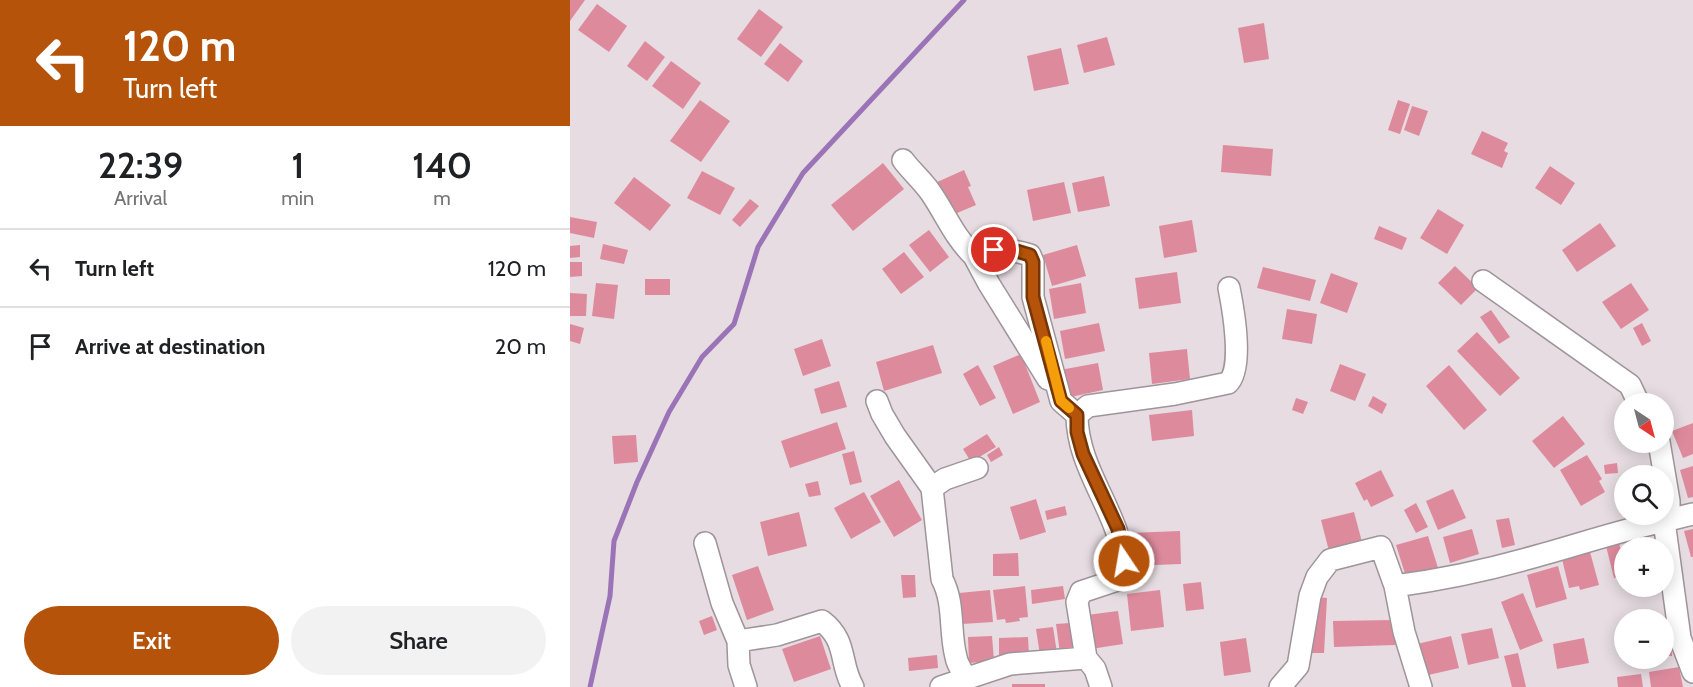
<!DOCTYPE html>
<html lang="en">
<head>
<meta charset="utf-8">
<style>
  :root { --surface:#fff; --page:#f2f2f2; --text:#202124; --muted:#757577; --line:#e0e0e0; --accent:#b45309 }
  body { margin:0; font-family:Cabin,sans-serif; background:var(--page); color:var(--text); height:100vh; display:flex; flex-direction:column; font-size:22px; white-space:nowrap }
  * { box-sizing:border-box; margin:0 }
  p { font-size:20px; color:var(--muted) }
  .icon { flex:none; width:33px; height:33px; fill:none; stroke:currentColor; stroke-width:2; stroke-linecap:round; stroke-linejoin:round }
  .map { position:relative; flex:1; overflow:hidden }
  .panel { display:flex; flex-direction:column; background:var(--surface); width:570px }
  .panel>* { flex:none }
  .banner { background:#b45309; color:#fff; overflow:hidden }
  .needle { width:39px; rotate:144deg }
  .controls { position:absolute; left:1044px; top:393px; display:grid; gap:12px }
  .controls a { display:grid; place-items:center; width:60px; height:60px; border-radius:50%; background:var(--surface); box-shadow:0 3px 15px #0003; font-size:30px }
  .pin { position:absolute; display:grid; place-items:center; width:51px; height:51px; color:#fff; margin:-26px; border:3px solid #fff; border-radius:50%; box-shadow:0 2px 6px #0007 }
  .me { position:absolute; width:66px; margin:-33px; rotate:348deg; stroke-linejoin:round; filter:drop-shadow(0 0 4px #0008) }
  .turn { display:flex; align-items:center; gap:21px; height:126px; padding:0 24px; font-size:27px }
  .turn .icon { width:78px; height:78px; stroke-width:2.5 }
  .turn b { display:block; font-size:42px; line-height:51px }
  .eta { display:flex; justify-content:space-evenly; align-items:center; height:102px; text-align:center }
  .eta b { font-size:36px; font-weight:600; line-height:42px }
  .primary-button { display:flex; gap:12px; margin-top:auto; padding:12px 24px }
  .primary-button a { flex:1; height:69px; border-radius:36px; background:var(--accent); color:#fff; font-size:24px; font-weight:600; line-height:69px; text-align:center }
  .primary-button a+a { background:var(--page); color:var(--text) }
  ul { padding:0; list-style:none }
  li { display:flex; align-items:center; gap:18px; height:78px; padding:0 24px; border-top:2px solid var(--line) }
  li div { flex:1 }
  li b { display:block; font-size:22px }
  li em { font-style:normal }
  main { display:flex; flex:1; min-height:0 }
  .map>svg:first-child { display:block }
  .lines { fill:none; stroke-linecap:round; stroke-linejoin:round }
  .stream { stroke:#9a74b6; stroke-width:5 }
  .building { fill:#de8a9d }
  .minor-casing { stroke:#9e9499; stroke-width:24 }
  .minor { stroke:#fff; stroke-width:21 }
  .route-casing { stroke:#753606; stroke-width:15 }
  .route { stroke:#b45309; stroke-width:10 }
  .slow { stroke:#f59e0b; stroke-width:10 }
</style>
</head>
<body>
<main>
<section class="panel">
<div class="banner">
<div class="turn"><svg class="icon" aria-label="left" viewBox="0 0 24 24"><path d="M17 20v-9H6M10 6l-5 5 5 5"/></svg><div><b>120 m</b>Turn left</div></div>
</div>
<div class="eta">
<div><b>22:39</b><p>Arrival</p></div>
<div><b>1</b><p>min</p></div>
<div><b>140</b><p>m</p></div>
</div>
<ul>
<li><svg class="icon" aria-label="left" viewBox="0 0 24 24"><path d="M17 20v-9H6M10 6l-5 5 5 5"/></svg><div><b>Turn left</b></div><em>120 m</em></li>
<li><svg class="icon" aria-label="arrive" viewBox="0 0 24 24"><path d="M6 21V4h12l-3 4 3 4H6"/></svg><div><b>Arrive at destination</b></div><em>20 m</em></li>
</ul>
<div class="primary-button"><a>Exit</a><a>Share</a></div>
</section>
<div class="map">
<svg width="1123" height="687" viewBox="0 0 1123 687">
  <rect width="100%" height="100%" fill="#e6dce1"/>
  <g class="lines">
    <path class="stream" d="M20 687 40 596 44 541 67 482 99 412 132 357 164 324 188 247 233 173 394 0"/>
  </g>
  <path class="building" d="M0 0H15L0 21Z
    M27 4 57 26 39 52 8 30Z
    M189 9 213 27 191 57 167 39Z
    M694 23 699 59 674 63 668 28Z
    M537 37 545 65 514 73 507 45Z
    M75 41 95 57 77 81 57 66Z
    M210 43 233 61 218 82 194 64Z
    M491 48 499 84 464 91 457 56Z
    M101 61 131 83 113 109 82 86Z
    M130 100 160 121 131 162 100 141Z
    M828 100 840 104 830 134 818 130Z
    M842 106 858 111 849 136 834 130Z
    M912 131 938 143 934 151 938 153 932 168 901 154Z
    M653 145 703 149 701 176 651 172Z
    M313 163 334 189 283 231 261 205Z
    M980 166 1005 183 991 205 965 188Z
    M394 170 401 186 398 187 406 205 380 216 365 183Z
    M132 171 165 188 150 215 117 198Z
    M534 176 540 206 508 212 502 183Z
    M64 177 101 205 80 231 44 203Z
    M494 182 501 213 463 221 457 190Z
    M180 199 189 206 170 227 162 220Z
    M868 209 894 225 877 254 850 238Z
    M0 217 27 222 24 238 0 233Z
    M622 220 627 252 594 258 589 226Z
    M1030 223 1046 246 1007 272 992 250Z
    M809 226 837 238 832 250 804 239Z
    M359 230 379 257 360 272 339 245Z
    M33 244 58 250 54 264 30 259Z
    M10 245V257L0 258V246Z
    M507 245 516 276 482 286 473 255Z
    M334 252 354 277 331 294 312 269Z
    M0 262H12V276L0 277Z
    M885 266 908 288 891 305 868 283Z
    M693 267 746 280 740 301 687 288Z
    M607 272 611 303 569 309 565 278Z
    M761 273 788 283 777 313 750 303Z
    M75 279H100V295H75Z
    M26 283 48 285 44 319 22 316Z
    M511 283 516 313 484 319 479 289Z
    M1061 283 1079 310 1051 329 1032 302Z
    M0 293 17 294 16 316H0Z
    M717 309 747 314 742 344 712 339Z
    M921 310 940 337 929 344 910 317Z
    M529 323 535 351 495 359 490 331Z
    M1072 323 1081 341 1072 346 1063 328Z
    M0 324 14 328 10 344 0 341Z
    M907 332 950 378 930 396 887 351Z
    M252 339 261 366 233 376 224 349Z
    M363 345 372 373 314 391 306 362Z
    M617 349 620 379 582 384 579 353Z
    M451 354 470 402 443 414 423 366Z
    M528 363 533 390 496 398 490 370Z
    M770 364 796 374 785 401 760 391Z
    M408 365 426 398 410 406 393 374Z
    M879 365 917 410 894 430 856 386Z
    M269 381 277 407 251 414 244 389Z
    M803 396 817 404 812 414 798 406Z
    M726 398 738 402 733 414 722 410Z
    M622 410 624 436 582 441 579 415Z
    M993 416 1015 444 984 468 962 441Z
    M267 422 276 449 220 468 211 441Z
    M1123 423V454L1113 458 1102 431Z
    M417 434 426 447 401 462 393 449Z
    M66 435 68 462 44 464 42 436Z
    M429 447 433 455 421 462 417 455Z
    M284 451 292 482 280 485 272 454Z
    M1017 455 1032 479 1029 481 1035 492 1011 506 990 470Z
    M1047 463 1048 473 1035 474 1034 465Z
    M1123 466V497L1118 498 1110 470Z
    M811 470 824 496 801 507 797 499 794 501 785 483Z
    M329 480 352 520 324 537 300 496Z
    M248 481 251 495 239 497 235 484Z
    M883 489 896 518 868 530 856 501Z
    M294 492 311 522 281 539 264 508Z
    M466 499 476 532 450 540 440 507Z
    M846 503 858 527 846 533 834 510Z
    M495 506 497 515 477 520 475 511Z
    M229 512 237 546 198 556 190 522Z
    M784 512 792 542 759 551 751 520Z
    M939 518 945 545 932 548 926 520Z
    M902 529 909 554 880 563 873 537Z
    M1123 529V557H1121L1114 531Z
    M610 531 611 564 560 566 559 533Z
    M858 536 869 571 837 580 826 545Z
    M1049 543 1054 563V575L1044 578 1036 546Z
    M1020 552 1029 585 1010 590 1009 586 999 588 992 559Z
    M448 553 449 576H423V554Z
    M188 566 204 610 177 620 162 575Z
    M988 566 997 599 966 608 957 575Z
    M331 575H345L346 597 333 598Z
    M631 582 634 609 616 611 613 584Z
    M455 586 458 617 449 618 450 621 436 623 435 619 427 620 423 590Z
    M493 586 495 599 462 604 461 590Z
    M420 590 423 622 392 624 389 593Z
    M590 590 594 627 561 631 557 594Z
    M953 593 973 641 950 650 931 602Z
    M745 597 757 598 754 653H742Z
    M548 611 553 644 521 649 517 615Z
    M142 616 147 630 134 635 129 621Z
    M824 620 825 645 764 647 763 621Z
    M500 623 504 651 490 653 486 624Z
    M483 627 487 653 470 655 466 629Z
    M922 628 929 658 898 665 891 634Z
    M250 636 261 669 224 682 212 649Z
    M422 636 424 661 399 663 398 637Z
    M881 636 889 668 854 676 847 644Z
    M458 637 459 655 429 656V638Z
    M676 638 681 672 654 676 650 642Z
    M1014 638 1019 663 987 669 983 644Z
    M1094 642H1102V656H1094Z
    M948 653 956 687H942L934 656Z
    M367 655 368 668 339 671 338 658Z
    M1109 667 1113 687H1081L1079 672Z
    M1071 674 1073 687H1048L1047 677Z
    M442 684H475V687H442Z"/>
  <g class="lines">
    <g class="minor-casing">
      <path id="minor" d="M333 160C341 171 353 181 361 193 376 215 385 238 404 256 426 249 438 248 460 255L463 262V297L491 401 507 415
        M404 256 419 284 478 379
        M913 281 1060 385 1069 404
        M307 401 312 414 325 436 362 488 372 579C385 604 379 630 386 657 387 664 392 671 396 678
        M1089 442 1099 501V514L1094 521 1123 514
        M362 488 375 479 407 468
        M135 543 152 603 168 641 207 635 252 621C278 641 269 663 283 687
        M825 586 834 632 851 687
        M168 641 169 665 176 687
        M516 658 507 602 511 592 547 580 554 573C554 515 507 473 507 415L518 406 605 394 658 383C674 368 663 308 659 288
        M371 687 440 664 516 658 525 669 531 687
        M710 687 728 666 740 596 747 577 760 560 811 547 825 586C869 580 913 571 956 559 1002 547 1047 531 1094 521L1110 638 1123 672"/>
    </g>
    <use href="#minor" class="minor"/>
  </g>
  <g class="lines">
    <g class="route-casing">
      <path id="route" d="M424 250H443L460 255 463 262V297L491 401 507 415V432L513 454 548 529 554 561"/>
    </g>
    <use href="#route" class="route"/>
    <path class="slow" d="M476 341 491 401 499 408"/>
  </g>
</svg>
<div class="controls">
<a><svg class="needle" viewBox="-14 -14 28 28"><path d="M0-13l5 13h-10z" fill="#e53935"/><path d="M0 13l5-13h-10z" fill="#757577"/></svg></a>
<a><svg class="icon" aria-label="search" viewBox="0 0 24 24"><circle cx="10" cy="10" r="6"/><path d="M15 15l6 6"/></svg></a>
<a>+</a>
<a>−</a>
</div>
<div class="pin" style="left:424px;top:250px;background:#d93025"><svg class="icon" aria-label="arrive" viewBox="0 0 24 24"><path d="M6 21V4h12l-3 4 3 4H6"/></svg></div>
<svg class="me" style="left:554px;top:561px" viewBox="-20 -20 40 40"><circle r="17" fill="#b45309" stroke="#fff" stroke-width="3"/><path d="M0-11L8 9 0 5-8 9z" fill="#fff"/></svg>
</div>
</main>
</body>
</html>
